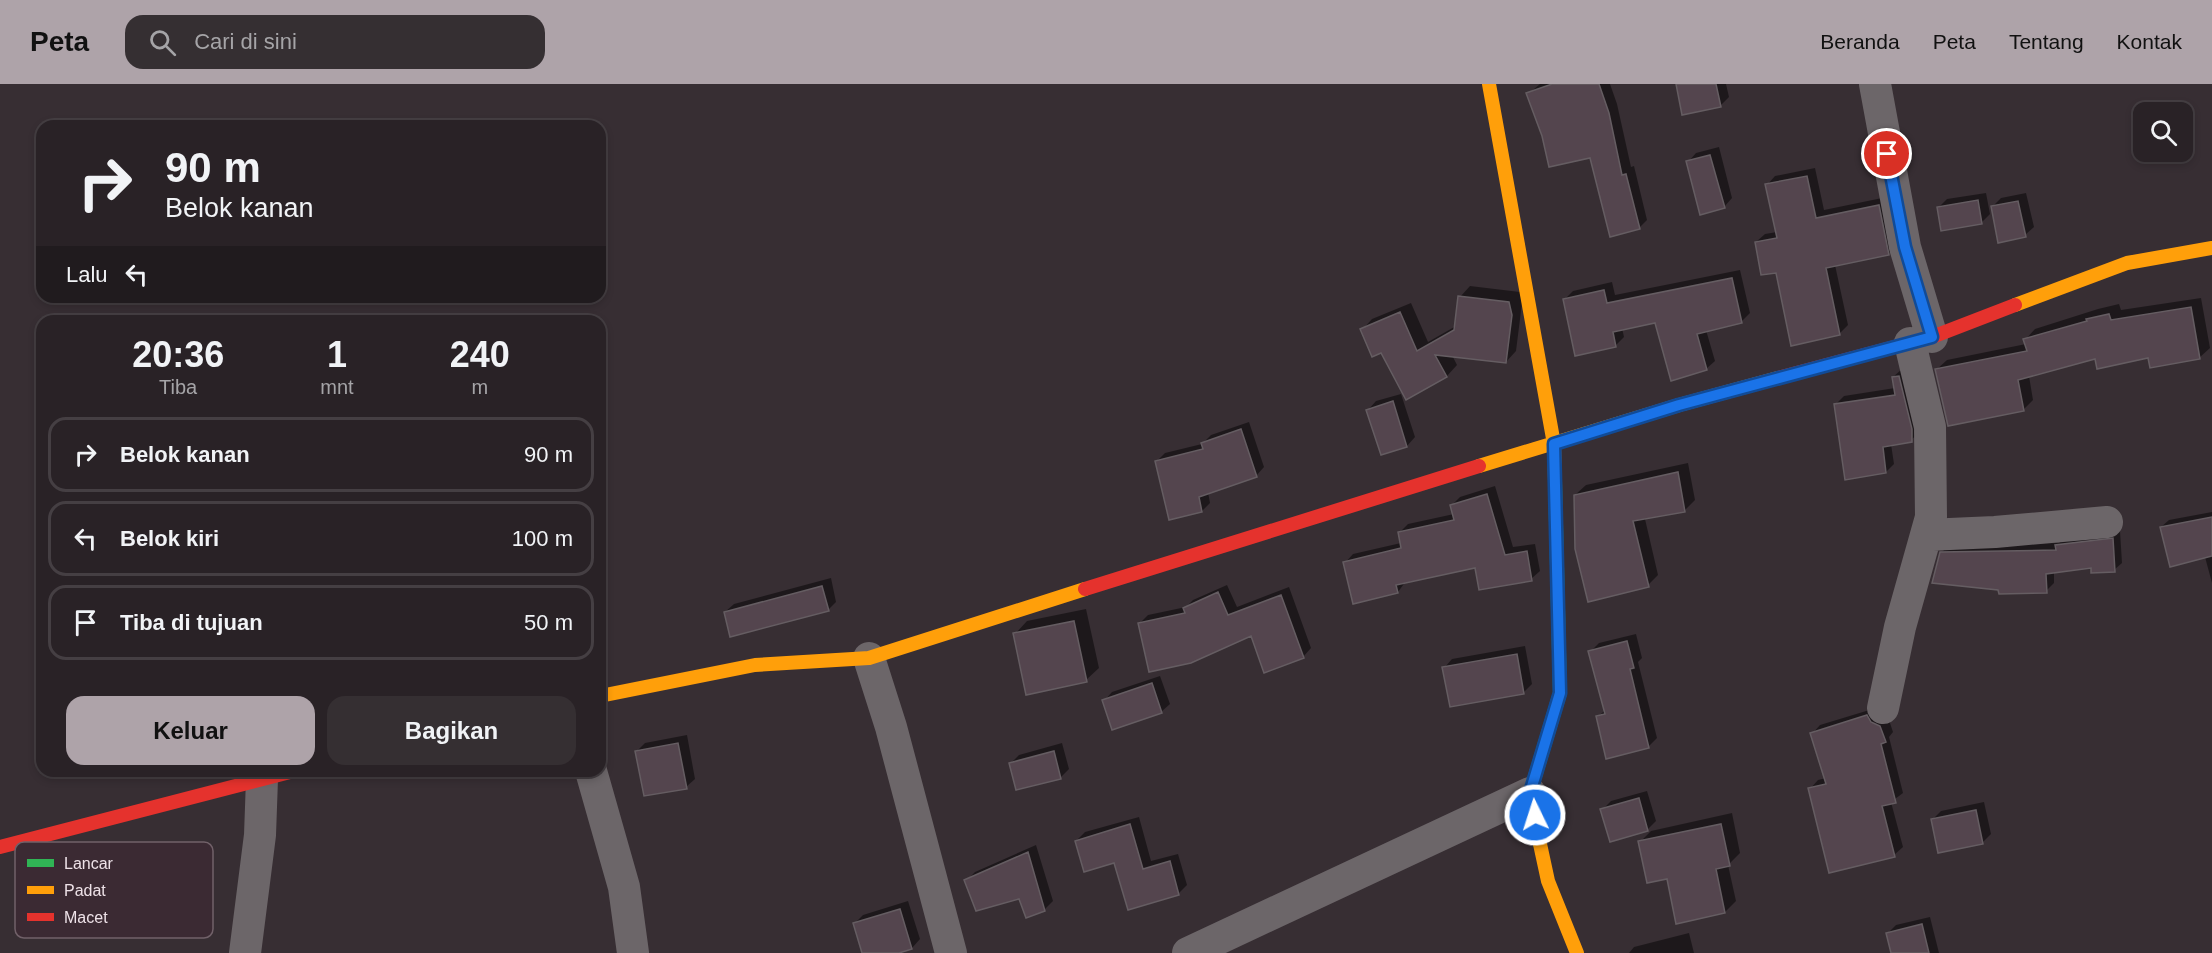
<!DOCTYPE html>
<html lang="id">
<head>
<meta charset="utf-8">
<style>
  :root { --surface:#292226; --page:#352f32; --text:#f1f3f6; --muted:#a5a4a7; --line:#453f43; --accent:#aea3a9 }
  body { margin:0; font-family:Helvetica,sans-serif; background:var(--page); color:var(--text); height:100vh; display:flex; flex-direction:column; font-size:22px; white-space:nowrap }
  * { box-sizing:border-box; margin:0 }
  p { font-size:20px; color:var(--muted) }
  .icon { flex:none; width:33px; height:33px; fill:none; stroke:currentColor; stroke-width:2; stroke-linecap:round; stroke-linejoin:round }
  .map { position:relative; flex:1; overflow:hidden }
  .drawer { position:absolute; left:36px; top:231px; width:570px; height:462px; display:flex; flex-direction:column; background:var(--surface); border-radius:18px; box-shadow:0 3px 9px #0003,0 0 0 2px var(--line) }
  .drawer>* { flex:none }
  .top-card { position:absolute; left:36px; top:36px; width:570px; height:183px; border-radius:18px; box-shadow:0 3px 9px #0003,0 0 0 2px var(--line); background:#292226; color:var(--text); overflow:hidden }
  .controls { position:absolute; left:2133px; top:18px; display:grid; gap:12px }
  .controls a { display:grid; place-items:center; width:60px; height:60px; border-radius:12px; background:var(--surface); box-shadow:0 3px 9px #0003,0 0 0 2px var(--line); font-size:30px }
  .pin { position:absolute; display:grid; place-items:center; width:51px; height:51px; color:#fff; margin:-26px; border:3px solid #fff; border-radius:50%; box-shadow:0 2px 6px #0007 }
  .me { position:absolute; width:66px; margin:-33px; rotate:356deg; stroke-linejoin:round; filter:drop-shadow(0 0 4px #0008) }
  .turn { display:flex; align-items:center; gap:21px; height:126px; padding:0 30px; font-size:27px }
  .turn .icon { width:78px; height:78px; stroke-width:2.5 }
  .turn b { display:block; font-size:42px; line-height:51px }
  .then { display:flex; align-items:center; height:57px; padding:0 30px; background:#0003; gap:12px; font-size:22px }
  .eta { display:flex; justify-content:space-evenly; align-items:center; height:102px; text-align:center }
  .eta b { font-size:36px; font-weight:800; line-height:42px }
  .action { display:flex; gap:12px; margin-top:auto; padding:12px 30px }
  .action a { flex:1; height:69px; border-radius:18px; background:var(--accent); color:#111; font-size:24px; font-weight:800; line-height:69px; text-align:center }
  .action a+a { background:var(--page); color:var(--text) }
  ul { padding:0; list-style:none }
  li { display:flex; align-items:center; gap:18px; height:75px; margin:0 12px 9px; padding:0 18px; border:3px solid var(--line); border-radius:18px }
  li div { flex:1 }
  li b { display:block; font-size:22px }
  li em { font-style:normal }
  header { display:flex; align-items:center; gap:36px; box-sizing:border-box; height:84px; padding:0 30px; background:var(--accent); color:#111 }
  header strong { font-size:28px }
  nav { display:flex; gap:33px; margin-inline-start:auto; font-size:21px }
  .search { width:420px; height:54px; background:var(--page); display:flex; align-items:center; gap:15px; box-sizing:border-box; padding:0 21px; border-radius:18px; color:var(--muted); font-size:22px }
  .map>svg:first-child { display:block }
  .shadow { fill:#0007 }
  .building { fill:#54454e; stroke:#655d62; stroke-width:1.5 }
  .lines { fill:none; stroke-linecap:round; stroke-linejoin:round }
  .street { stroke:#6c6669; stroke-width:32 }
  .fast { stroke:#30b455; stroke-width:14 }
  .slow { stroke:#ff9f0a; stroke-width:14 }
  .jam { stroke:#e5322d; stroke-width:14 }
  .route-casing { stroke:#114b97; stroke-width:15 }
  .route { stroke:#1a73e8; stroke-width:10 }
  .key { fill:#3b2a33; stroke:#716169; stroke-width:1.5 }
  .key-label { font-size:16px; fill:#eee2e8 }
</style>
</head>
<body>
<header>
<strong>Peta</strong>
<div class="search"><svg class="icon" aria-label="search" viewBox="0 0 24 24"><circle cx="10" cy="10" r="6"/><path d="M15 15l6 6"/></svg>Cari di sini</div>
<nav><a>Beranda</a><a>Peta</a><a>Tentang</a><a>Kontak</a></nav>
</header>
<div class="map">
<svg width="2212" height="869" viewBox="0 0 2212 869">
  <rect width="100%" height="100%" fill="#372e33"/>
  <path class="shadow" d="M1610 0 1617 20 1631 83 1634 82 1647 136 1639 144 1591 73 1528 10 1540 0Z
    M1677 0H1726L1729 13 1720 22Z
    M1719 63 1732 114 1724 123 1688 78 1696 69Z
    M1815 84 1824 126 1887 113 1896 161 1888 170 1835 181 1848 241 1839 250 1777 187 1756 158 1765 150 1777 148 1767 101 1775 92Z
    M1986 109 1990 130 1981 139 1939 123 1947 115Z
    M2026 109 2034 143 2025 151 1992 123 2001 114Z
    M1740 186 1750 229 1742 237 1706 246 1715 277 1706 285 1656 237 1622 244 1624 253 1615 262 1565 215 1573 207 1612 198 1615 211Z
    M1470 202 1520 208 1522 219 1516 267 1506 278 1452 271 1457 281 1447 292 1407 314 1381 267 1362 246 1372 235 1411 219 1428 258 1456 242 1460 213Z
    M2201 214 2210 264 2199 274 2096 273 2029 292 2033 316 2023 326 1936 286 1947 276 2026 260 2025 256 2035 245 2098 225 2119 220 2121 226Z
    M1902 285 1920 348 1911 356 1891 360 1894 380 1886 388 1836 320 1844 312 1895 304 1893 293Z
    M1401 310 1415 353 1407 362 1382 369 1368 326 1376 317Z
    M1249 338 1264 383 1256 392 1208 408 1210 419 1202 427 1157 377 1165 369 1202 360 1211 351Z
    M1688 379 1695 416 1685 426 1645 435 1658 491 1648 501 1575 411 1586 401Z
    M1495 402 1513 463 1535 460 1540 487 1531 495 1477 482 1406 497 1398 508 1345 479 1353 470 1401 459 1399 449 1408 440 1454 430 1452 421 1460 413Z
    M2212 428V499L2205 473 2161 443 2169 436Z
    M2120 447 2122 479 2114 486 2092 482 2054 487V499L2046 507 2000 505 1941 469 1949 461 2059 459 2065 453Z
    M831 494 836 518 828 526 725 528 734 520Z
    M1227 501 1237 523 1289 503 1311 564 1303 573 1252 550 1140 539 1148 531 1186 523 1193 516Z
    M1086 525 1099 584 1086 596 1015 550 1027 537Z
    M1636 550 1642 574 1638 578 1657 654 1648 663 1598 633 1605 626 1590 568 1599 559Z
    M1525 562 1532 600 1524 608 1444 584 1452 575Z
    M1160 592 1170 620 1161 628 1104 617 1112 608Z
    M1876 624 1888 633 1893 648 1889 653 1903 709 1891 718 1903 763 1894 771 1810 705 1818 696 1826 694 1812 650 1820 641Z
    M687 651 695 695 686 703 637 667 645 659Z
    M1062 659 1069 685 1060 694 1011 679 1019 671Z
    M1647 707 1656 737 1648 745 1611 756 1602 726 1611 717Z
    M1984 718 1991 750 1983 758 1939 768 1932 736 1941 727Z
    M1732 729 1740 769 1728 781 1736 817 1725 828 1640 758 1651 747Z
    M1139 733 1151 777 1178 770 1187 801 1179 809 1129 824 1115 777 1076 757 1085 748Z
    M1036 761 1053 817 1045 825 1027 832 1020 814 966 797 975 788Z
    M908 817 920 855 912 864 894 869H863L854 840 863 831Z
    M1930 833 1939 869H1893L1888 849 1896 841Z
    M1689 849 1694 869H1629L1634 863Z"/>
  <path class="building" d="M1552 0H1599L1609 29 1622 91 1626 90 1640 145 1610 153 1590 74 1549 83 1542 52 1526 9Z
    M1676 0H1716L1721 23 1682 31Z
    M1710 71 1725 124 1700 131 1686 77Z
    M1807 92 1816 134 1879 121 1889 171 1826 184 1840 251 1791 262 1776 189 1761 191 1755 158 1777 154 1765 100Z
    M1978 116 1982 140 1941 147 1937 123Z
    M2018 117 2026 153 1998 159 1991 122Z
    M1732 194 1742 239 1697 250 1707 286 1671 297 1655 239 1613 248 1616 263 1575 272 1563 215 1604 206 1607 219Z
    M1458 212 1509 218 1512 231 1506 279 1435 271 1447 293 1406 316 1381 269 1372 273 1360 245 1400 228 1417 267 1454 246Z
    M2191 223 2200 275 2150 284 2148 274 2097 285 2095 275 2018 296 2024 327 1948 342 1935 285 2027 267 2023 255 2087 237 2086 235 2109 230 2111 236Z
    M1899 292 1912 345V358L1883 363 1886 389 1845 396 1834 320 1895 311 1892 293Z
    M1393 317 1407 363 1381 371 1366 326Z
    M1241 345 1257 393 1199 413 1202 428 1169 436 1155 377 1203 365 1201 359Z
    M1678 388 1685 428 1633 437 1649 503 1588 518 1575 465 1574 411Z
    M1487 410 1505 471 1527 467 1532 497 1479 506 1475 484 1396 501 1398 509 1353 520 1343 478 1401 464 1398 448 1454 436 1450 421Z
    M2212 433V472L2170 483 2160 443Z
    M2113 454 2115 488 2091 489V484L2046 490 2047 509 1999 510 1998 506 1932 499 1940 468 2056 466 2055 461Z
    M822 502 829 527 730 553 724 528Z
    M1218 508 1228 531 1281 511 1304 574 1264 589 1251 552 1191 579 1149 588 1138 539 1185 529 1183 524Z
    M1074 537 1087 598 1026 611 1013 549Z
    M1627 557 1634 584 1630 585 1649 664 1606 675 1596 632 1605 630 1588 567Z
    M1517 570 1524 610 1450 623 1442 583Z
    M1152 599 1162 629 1112 646 1102 616Z
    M1867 631 1871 638 1880 642 1886 658 1881 660 1896 719 1882 722 1895 773 1829 789 1808 704 1826 700 1810 649Z
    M678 659 687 705 644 712 635 667Z
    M1054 667 1061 695 1016 706 1009 679Z
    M1639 714 1648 747 1610 758 1600 725Z
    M1976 726 1983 760 1938 769 1931 735Z
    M1130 740 1143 785 1170 777 1179 811 1128 826 1114 779 1084 788 1075 757Z
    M1721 740 1730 782 1716 785 1725 829 1676 840 1667 795 1647 799 1638 757Z
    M1028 768 1045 827 1026 834 1019 815 976 827 964 796Z
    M900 825 912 865 899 869H862L853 839Z
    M1922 840 1929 869H1891L1886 849Z"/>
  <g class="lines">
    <path class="street" d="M1875 0 1905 163 1932 253
      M1927 451 1995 448 2107 438
      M869 574 891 643 951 869
      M1883 624 1900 543 1931 433 1930 343 1910 259
      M591 687 624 803 633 869
      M245 869 260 751 262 695
      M1188 869 1530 709"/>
    <path class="fast" d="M1540 760 1530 709 1560 609 1555 397"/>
    <path class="slow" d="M1489 0 1554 360 1555 397
      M2015 221 2127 179 2212 164
      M1479 382 1679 321 1778 294
      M600 612 755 581 869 574 1085 505
      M1540 760 1548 797 1577 869"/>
    <path class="jam" d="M1778 294 1932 253 2015 221
      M1085 505 1479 382
      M0 763 294 687"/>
  </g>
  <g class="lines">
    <g class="route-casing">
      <path id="route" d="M1535 731 1530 709 1560 609 1554 360 1679 321 1932 253 1905 163 1887 70"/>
    </g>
    <use href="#route" class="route"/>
  </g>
  <rect x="15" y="758" width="198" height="96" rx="9" class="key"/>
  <rect x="27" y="775" width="27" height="8" fill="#30b455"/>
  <rect x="27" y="802" width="27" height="8" fill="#ff9f0a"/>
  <rect x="27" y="829" width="27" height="8" fill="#e5322d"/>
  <g class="key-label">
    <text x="64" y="785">Lancar</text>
    <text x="64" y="812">Padat</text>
    <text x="64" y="839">Macet</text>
  </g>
</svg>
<div class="controls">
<a><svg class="icon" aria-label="search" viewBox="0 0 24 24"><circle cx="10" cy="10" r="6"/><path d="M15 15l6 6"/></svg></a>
</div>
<div class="pin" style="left:1887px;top:70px;background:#d93025"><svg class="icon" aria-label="arrive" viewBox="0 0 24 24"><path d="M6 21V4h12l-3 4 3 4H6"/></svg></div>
<svg class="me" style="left:1535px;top:731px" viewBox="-20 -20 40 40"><circle r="17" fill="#1a73e8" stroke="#fff" stroke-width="3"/><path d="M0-11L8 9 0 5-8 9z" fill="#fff"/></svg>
<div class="top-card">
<div class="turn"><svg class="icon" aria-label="right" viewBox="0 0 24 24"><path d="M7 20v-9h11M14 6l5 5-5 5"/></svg><div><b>90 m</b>Belok kanan</div></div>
<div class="then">Lalu<svg class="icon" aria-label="left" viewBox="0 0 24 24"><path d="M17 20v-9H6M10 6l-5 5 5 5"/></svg></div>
</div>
<section class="drawer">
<div class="eta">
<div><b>20:36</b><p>Tiba</p></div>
<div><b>1</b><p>mnt</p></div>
<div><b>240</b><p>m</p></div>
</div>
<ul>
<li><svg class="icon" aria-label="right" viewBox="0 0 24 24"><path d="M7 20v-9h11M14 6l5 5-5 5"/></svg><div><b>Belok kanan</b></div><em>90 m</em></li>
<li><svg class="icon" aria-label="left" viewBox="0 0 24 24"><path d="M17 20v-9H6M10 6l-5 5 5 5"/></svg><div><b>Belok kiri</b></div><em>100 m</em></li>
<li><svg class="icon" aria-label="arrive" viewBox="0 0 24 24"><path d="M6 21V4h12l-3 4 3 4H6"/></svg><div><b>Tiba di tujuan</b></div><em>50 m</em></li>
</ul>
<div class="action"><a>Keluar</a><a>Bagikan</a></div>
</section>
</div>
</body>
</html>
